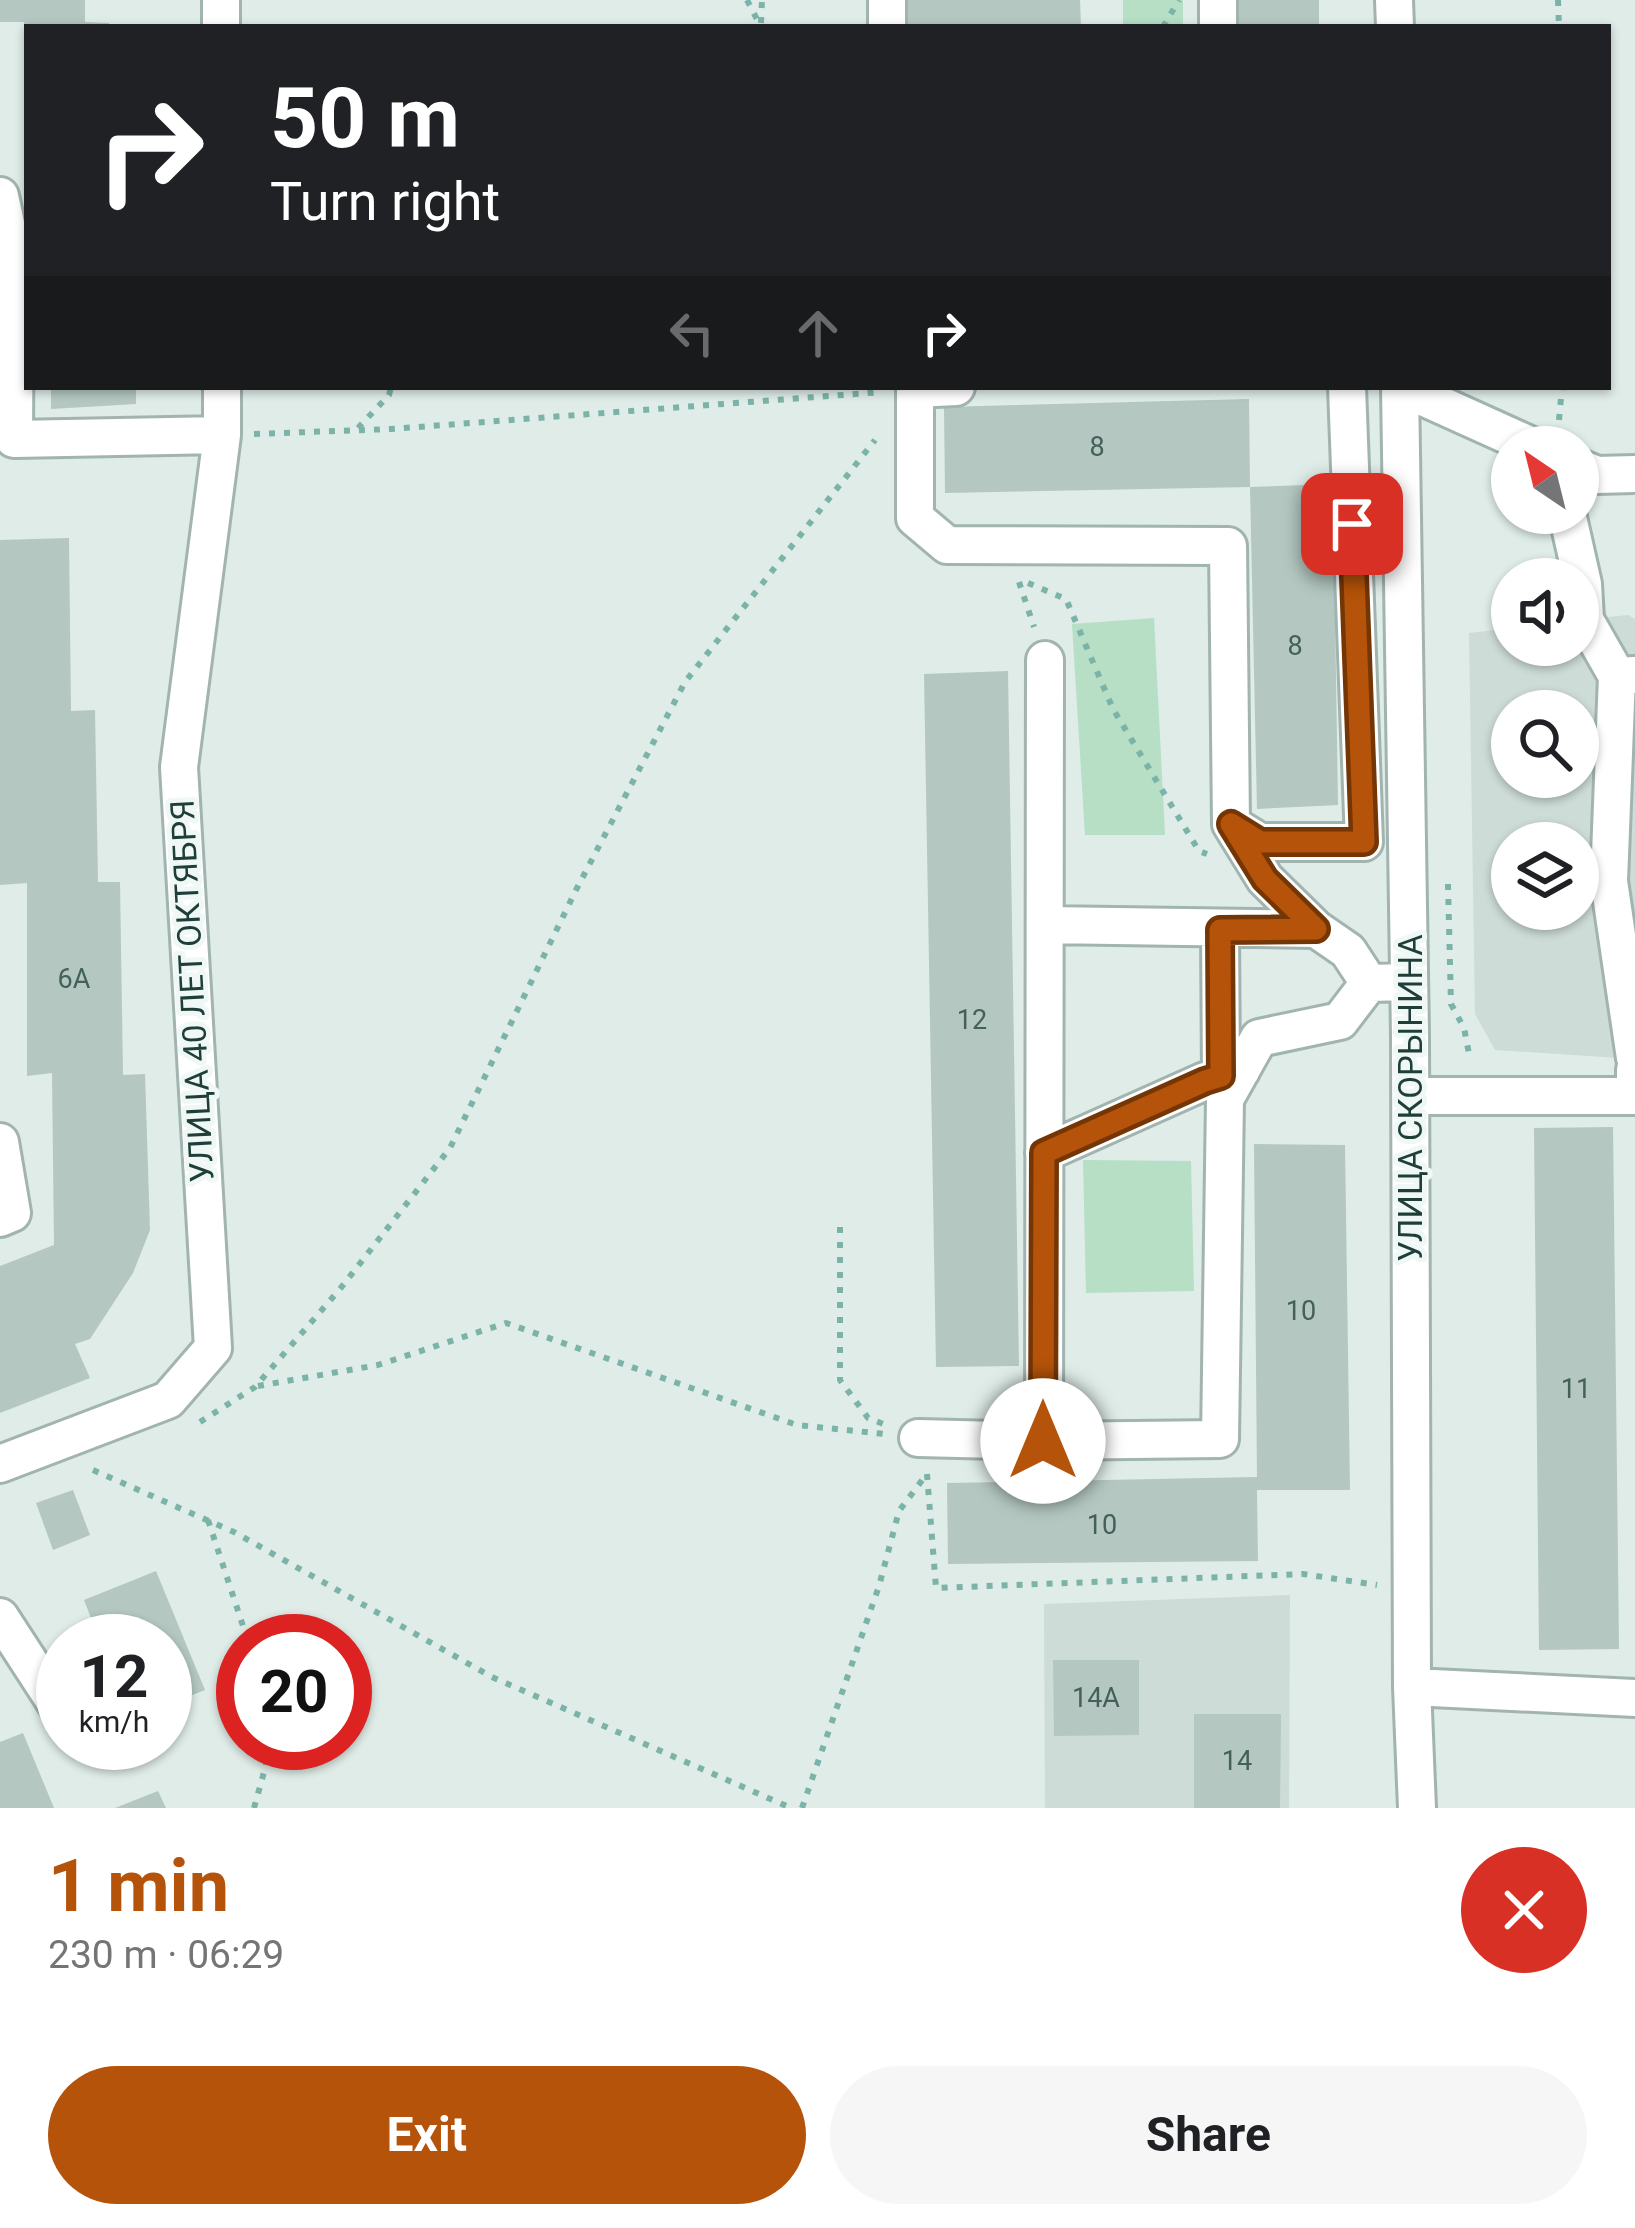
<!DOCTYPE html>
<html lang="en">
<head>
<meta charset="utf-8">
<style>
  :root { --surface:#fff; --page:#f6f6f6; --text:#202124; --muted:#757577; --accent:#b45309 }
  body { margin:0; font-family:Roboto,sans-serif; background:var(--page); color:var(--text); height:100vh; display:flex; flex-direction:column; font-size:45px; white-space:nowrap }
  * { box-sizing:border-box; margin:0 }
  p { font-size:39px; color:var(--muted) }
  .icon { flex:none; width:66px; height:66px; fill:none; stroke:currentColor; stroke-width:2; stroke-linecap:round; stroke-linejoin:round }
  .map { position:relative; height:1808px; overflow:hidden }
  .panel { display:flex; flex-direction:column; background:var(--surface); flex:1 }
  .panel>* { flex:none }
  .banner { position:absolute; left:24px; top:24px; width:1587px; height:366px; border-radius:0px; box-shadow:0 3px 9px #0004; background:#202124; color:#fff; overflow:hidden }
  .needle { width:78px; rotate:325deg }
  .controls { position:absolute; left:1491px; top:426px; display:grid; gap:24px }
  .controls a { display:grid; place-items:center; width:108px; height:108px; border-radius:50%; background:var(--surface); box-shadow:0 3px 9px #0004; font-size:60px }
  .speed { position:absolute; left:36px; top:1614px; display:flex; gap:24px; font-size:60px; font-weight:700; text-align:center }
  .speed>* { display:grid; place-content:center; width:156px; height:156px; border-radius:50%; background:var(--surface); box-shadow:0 3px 9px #0004; line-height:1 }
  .speed small { font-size:30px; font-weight:400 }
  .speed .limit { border:18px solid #d22; background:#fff; color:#111 }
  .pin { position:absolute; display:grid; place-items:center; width:102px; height:102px; color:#fff; margin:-51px; border-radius:24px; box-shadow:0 6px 18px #0006 }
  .me { position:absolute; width:132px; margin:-66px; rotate:0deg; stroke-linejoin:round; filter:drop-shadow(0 0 9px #0008) }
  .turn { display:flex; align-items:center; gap:42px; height:252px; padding:0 48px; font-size:54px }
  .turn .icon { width:156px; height:156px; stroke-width:2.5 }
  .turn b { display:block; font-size:84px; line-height:102px }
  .lanes { display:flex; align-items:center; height:114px; padding:0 48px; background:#0003; justify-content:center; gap:60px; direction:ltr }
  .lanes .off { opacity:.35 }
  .round { display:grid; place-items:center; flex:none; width:126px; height:126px; border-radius:63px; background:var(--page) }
  .overview { display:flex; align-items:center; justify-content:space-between; height:204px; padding:0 48px }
  h1 { font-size:72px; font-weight:700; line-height:90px; color:var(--accent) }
  .action { display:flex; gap:24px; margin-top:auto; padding:24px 48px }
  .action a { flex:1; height:138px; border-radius:72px; background:var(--accent); color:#fff; font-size:48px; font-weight:700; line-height:138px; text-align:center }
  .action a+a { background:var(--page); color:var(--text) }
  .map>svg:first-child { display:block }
  .built { fill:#cddcd7; fill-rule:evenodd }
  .green { fill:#b6dfc6 }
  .building { fill:#b4c7c1 }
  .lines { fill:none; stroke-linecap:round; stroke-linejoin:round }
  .minor-casing { stroke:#a2b4b0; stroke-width:42 }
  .path { stroke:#7cb3a8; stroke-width:6; stroke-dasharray:6 9; stroke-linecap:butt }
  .minor { stroke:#fff; stroke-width:36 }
  .route-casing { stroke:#753606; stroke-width:30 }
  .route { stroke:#b45309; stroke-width:21 }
  .labels { text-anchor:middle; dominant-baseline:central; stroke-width:10; stroke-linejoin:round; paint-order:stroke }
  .number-label { font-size:27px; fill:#44605b }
  .street-label { font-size:33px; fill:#1f3e39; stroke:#f0f8f5 }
</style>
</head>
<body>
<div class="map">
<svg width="1635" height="1808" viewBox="0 0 1635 1808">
  <rect width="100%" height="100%" fill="#dfece8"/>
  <path class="built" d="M1628 615 1635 619V1059L1495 1050 1475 1014 1469 633 1512 628V645H1578V620ZM1512 711H1578V777H1512ZM1512 843H1578V909H1512Z
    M1290 1595 1289 1808H1045L1044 1604Z"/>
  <path class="green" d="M1123 0H1183V27H1123Z
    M1154 618 1165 835H1085L1072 624Z
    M1083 1160 1191 1161 1194 1291 1086 1293Z"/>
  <path class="building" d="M0 0H85V22L109 23V27H24V22H0Z
    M902 0H1080L1081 27H903Z
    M1229 0H1319V27H1230Z
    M51 387H136V404L51 409Z
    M1249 399 1250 487 945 493 944 407Z
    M1333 484 1338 805 1257 809 1250 487Z
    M69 538 71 711 95 710 98 882H120L123 1075 145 1074 150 1230 133 1273 90 1339 75 1344 90 1378 0 1413V1266L54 1245 52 1073 27 1076V883L0 885V540Z
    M1008 671 1019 1366 936 1367 924 674Z
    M1613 1127 1619 1649 1539 1650 1534 1128Z
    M1254 1144 1345 1145 1350 1490H1257L1258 1561 948 1564 947 1483 1257 1477Z
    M73 1490 90 1535 53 1550 36 1503Z
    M156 1571 205 1690 165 1706V1641H100L84 1600Z
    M1053 1660H1139V1735L1054 1736Z
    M1194 1714H1281L1280 1808H1194Z
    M23 1733 54 1808H0V1742Z
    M158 1791 166 1808H115Z"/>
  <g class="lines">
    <g class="minor-casing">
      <path id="minor" d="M221 0V27
        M1218 0V27
        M1394 0 1395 27
        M887 27V0
        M0 196 15 265 14 439 222 435
        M956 387 915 389V518L947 545 1228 546 1231 824 1265 879 1316 929
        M1400 387 1410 1037 1412 1687 1417 1808
        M1401 387 1534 447
        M1578 467 1597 475 1635 474
        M1567 513 1583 584 1585 620 1617 676
        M1045 660 1044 1441 1220 1439 1225 1099 1259 1038 1340 1021 1369 983 1409 982
        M1635 675 1617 676 1609 881 1635 1058
        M1231 824 1260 842H1364L1347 387
        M1045 925 1316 929 1348 951 1369 983
        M1220 930 1221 1076
        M1411 1096H1635V1070
        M0 1142 12 1213 0 1218
        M1044 1153 1205 1081 1241 1071
        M918 1438 1044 1441
        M0 1464 168 1400 213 1348 179 767 222 435V387
        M0 1617 63 1714
        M1412 1687 1635 1698"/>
    </g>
    <path class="path" d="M747 0 761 27
      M1558 0 1559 27
      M761 23 762 0
      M1163 27 1179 0
      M1559 420 1562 387
      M358 428 389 395 391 387
      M254 434 391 429 882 392
      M1019 582 1034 627
      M1028 583 1066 599 1113 709 1199 851 1207 854
      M1448 884 1451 1004 1464 1028 1470 1059
      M840 1227V1380L868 1418 886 1425
      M258 1386 378 1365 506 1323 797 1425 885 1434
      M200 1422 255 1387 340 1289 450 1148 576 890 685 682 875 440
      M93 1470 234 1532 492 1677 791 1808
      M927 1474 936 1588 1303 1574 1377 1585
      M208 1520 248 1641
      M254 1808 266 1765 265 1743
      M802 1808 879 1586 899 1511 926 1475"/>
    <use href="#minor" class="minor"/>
  </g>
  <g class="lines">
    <g class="route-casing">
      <path id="route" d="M1043 1441 1044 1153 1205 1081 1221 1076 1220 930 1316 929 1265 879 1231 824 1260 842H1364L1352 524"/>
    </g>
    <use href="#route" class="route"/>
  </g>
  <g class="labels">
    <g class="number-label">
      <text x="1097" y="447">8</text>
      <text x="1295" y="646">8</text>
      <text x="74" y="979">6А</text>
      <text x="972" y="1020">12</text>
      <text x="1301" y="1311">10</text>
      <text x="1576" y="1389">11</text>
      <text x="1102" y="1525">10</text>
      <text x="1096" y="1698">14А</text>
      <text x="1237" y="1761">14</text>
    </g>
    <g class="street-label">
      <text transform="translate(192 991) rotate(-93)">УЛИЦА 40 ЛЕТ ОКТЯБРЯ</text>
      <text transform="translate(1410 1098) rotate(-90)">УЛИЦА СКОРЫНИНА</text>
    </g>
  </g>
</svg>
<div class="controls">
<a><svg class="needle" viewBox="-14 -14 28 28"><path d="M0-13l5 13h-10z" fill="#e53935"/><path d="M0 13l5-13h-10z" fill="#757577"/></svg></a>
<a><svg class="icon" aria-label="sound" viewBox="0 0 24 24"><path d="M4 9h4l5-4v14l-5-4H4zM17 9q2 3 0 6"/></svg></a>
<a><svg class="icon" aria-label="search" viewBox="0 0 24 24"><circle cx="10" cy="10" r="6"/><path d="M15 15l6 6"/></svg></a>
<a><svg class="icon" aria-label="layers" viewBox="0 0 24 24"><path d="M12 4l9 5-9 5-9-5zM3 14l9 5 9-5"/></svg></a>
</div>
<div class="speed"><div>12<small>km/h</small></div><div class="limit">20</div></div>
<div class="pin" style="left:1352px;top:524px;background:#d93025"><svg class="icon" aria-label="arrive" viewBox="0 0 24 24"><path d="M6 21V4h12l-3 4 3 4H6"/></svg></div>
<svg class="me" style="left:1043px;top:1441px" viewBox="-20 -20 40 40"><circle r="19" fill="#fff"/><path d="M0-13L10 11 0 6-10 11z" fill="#b45309"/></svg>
<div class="banner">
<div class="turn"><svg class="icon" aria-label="right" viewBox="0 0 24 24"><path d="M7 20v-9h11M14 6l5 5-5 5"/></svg><div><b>50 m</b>Turn right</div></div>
<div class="lanes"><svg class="icon off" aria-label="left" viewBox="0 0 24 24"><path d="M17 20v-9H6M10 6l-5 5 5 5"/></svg><svg class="icon off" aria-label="ahead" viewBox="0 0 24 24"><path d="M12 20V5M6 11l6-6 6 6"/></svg><svg class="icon" aria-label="right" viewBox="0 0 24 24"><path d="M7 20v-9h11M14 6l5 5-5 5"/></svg></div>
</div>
</div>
<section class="panel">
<div class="overview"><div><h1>1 min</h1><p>230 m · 06:29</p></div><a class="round" style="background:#d93025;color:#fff"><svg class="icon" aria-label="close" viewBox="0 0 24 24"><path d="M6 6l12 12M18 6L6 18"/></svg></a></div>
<div class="action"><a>Exit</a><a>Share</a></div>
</section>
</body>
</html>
